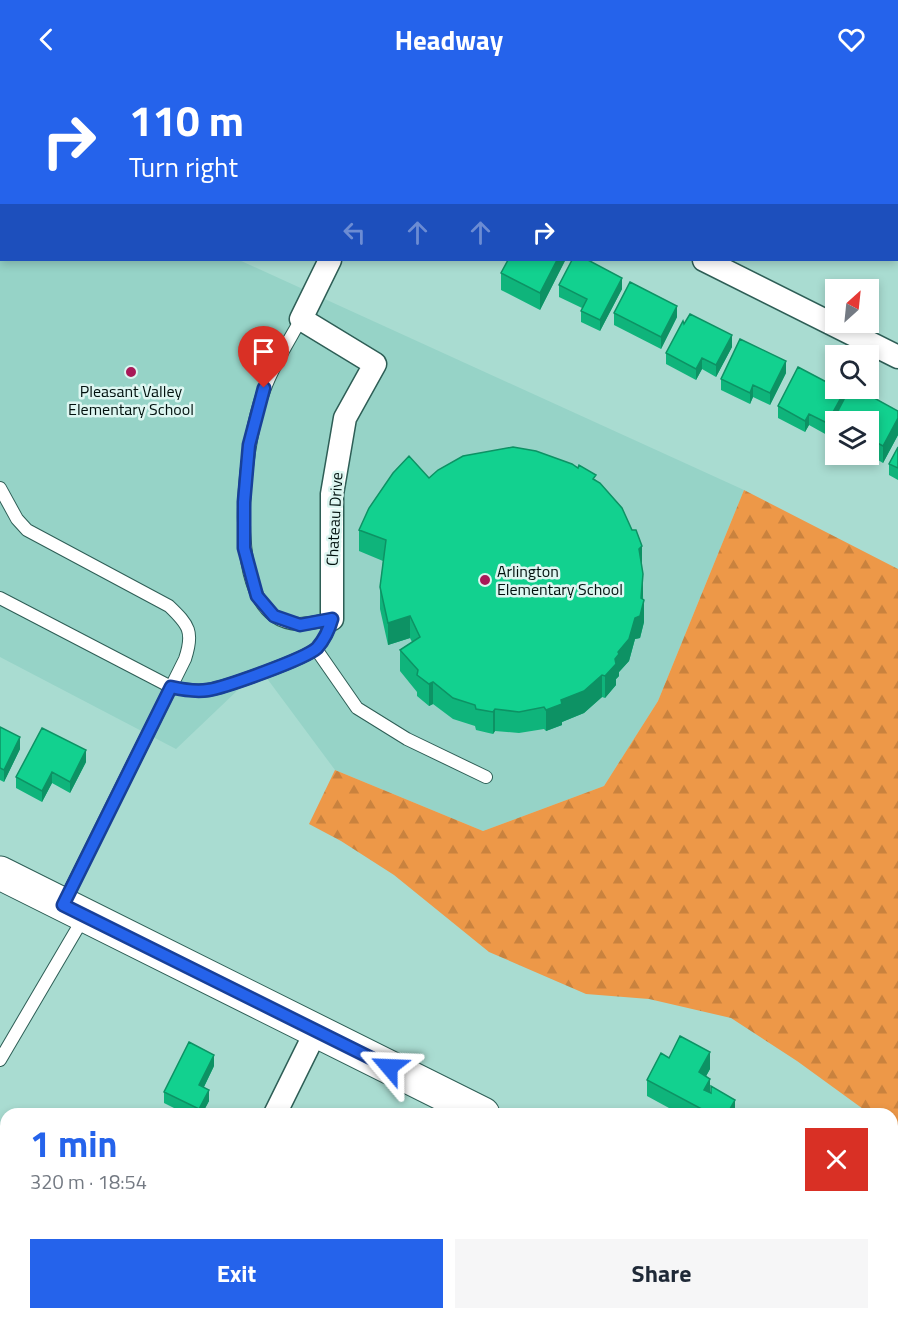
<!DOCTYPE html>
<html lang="en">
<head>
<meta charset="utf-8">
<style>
  :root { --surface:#fff; --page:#f6f6f7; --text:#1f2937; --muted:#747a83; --accent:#2563eb }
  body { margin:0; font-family:"Titillium Web",sans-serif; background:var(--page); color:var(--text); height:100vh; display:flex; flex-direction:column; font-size:22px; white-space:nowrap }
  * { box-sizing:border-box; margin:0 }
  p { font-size:20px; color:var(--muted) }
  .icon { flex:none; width:33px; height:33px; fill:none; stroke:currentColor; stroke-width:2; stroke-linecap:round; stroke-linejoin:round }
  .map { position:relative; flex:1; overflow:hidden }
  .sheet { position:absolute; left:0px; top:1030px; width:898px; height:212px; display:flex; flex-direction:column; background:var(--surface); border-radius:18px 18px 0 0; box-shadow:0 3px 9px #0003 }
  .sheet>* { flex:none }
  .hud { position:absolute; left:0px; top:0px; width:898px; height:183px; box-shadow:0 3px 9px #0003; background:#2563eb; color:#fff; overflow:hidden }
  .needle { width:39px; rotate:27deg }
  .fabs { position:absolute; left:825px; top:201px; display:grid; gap:12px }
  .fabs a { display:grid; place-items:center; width:54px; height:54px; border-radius:0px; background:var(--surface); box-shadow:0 3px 9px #0003; font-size:30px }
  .pin { position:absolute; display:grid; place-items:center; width:51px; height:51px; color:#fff; margin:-62px -26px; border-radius:50% 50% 50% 0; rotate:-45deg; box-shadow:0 0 6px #0007 }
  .pin .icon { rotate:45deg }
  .me { position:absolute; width:66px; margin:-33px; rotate:296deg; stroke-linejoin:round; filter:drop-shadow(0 0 4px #0008) }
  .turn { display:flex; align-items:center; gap:21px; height:126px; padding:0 30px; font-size:27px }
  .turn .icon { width:78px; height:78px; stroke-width:2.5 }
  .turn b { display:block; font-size:42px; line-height:51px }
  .lanes { display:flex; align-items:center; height:57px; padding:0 30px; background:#0003; justify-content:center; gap:30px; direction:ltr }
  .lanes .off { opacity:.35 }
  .round { display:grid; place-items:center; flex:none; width:63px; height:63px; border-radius:0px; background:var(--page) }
  .overview { display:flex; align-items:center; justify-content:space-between; height:102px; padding:0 30px }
  h1 { font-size:36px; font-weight:700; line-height:45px; color:var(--accent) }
  .button { display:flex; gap:12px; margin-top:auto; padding:12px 30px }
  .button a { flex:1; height:69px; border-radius:0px; background:var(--accent); color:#fff; font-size:24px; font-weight:700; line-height:69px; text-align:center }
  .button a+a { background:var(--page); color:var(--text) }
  header { display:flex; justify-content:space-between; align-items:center; height:78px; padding:0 30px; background:var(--accent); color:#fff; font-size:27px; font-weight:700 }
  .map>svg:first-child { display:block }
  .built { fill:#96d3c7 }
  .forest { fill:url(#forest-firs) }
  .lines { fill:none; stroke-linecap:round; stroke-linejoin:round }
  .service-casing { stroke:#2e5e56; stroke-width:14 }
  .minor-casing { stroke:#2e5e56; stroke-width:25 }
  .secondary-casing { stroke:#2e5e56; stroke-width:35 }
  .service { stroke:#fff; stroke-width:12 }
  .minor { stroke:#fff; stroke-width:22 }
  .secondary { stroke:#fff; stroke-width:33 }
  .wall { fill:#0fb47b }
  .shaded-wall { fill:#0d9264 }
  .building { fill:#12d18f; stroke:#0d9264; stroke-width:1.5 }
  .route-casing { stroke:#184099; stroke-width:15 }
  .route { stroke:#2563eb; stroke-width:10 }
  .poi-dot { fill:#a81958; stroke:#ddf6f1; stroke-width:2 }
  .labels { text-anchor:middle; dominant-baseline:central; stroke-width:5; stroke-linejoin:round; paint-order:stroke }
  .poi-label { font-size:16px; fill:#01110e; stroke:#ddf6f1 }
  .street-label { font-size:16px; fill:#01110e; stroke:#ddf6f1 }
</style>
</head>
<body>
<header><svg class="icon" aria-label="back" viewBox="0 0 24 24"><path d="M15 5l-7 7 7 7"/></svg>Headway<svg class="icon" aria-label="heart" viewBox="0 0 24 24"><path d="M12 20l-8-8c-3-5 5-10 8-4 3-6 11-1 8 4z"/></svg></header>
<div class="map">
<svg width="898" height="1241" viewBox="0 0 898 1241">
  <defs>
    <pattern id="forest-firs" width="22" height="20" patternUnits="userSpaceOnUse" patternTransform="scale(1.5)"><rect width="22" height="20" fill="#ed9848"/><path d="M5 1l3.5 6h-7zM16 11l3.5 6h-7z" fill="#c9823e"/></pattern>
  </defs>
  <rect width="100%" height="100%" fill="#a9dcd1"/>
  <path class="built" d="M0 60 2 182H239L744 412 658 623 604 708 483 753 335 692 260 591 176 671 0 579Z"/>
  <path class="forest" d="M744 412 898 491V1057L893 1053 892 1036H870L797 983 731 940 649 921 586 916 489 874 394 797 341 763 309 746 335 692 483 753 604 708 658 623Z
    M386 1236H577L576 1241H382Z"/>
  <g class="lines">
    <g class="service-casing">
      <path id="service" d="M0 410 17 441 27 452 169 528C189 547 194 554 185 581L63 826
        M0 520 171 609C184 611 195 614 208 612 226 609 305 581 317 570 324 562 329 552 332 541 312 545 292 551 274 538 226 504 245 358 265 310 274 286 289 263 301 241
        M316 571 357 630 407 661 486 699
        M0 982 84 839"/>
    </g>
    <g class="minor-casing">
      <path id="minor" d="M348 0 351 2
        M421 2 422 0
        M831 2 832 0
        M330 182 301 241 375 286 345 340 332 416V541
        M704 182 898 279
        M275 1036 316 953
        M176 1241 178 1236"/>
    </g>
    <g class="secondary-casing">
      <path id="secondary" d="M0 795 483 1036
        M880 1236 890 1241"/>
    </g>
    <use href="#service" class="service"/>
    <use href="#minor" class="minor"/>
    <use href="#secondary" class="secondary"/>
  </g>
  <path class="wall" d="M130 0H182L181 2H133Z
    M472 0H518L517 2H475Z
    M743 0H761L760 2H746Z
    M565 182 540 232 501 212V195Z
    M559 207 622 211 600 253 581 244V233L582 230 559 219Z
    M614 235 677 239 661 271 614 247Z
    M684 246 732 269 716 299 702 291 696 302 666 286V275Z
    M786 295 770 327 753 319 750 326 721 312V301Z
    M844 322 898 333V357L883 385 868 376V344H836V370L829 367V353L827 357 809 347 805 354 778 340V328Z
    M898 369V402L889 397V386Z
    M840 376H865L859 387Z
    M578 390 596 402 642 490 644 544 640 560 635 561 629 583 619 594V598L616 601V607L605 620 602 619 584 635 562 644V647L546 653 544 651 519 655 495 653 493 656 476 652 475 648 453 641 433 626 429 628 417 618V614L400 593V572L412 564 410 560 388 567 380 531V509L383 483 359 473V452L429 400Z
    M0 649 20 671 4 704 0 702Z
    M86 684 70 715 52 705 42 724 16 710V699Z
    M214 988 204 1009 209 1023 202 1036H186L164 1025V1014Z
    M710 991 706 998 710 1015 735 1036H680L647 1018V1002Z
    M75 1236H100L97 1241H76L75 1240Z
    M282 1236H318L316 1241H282Z"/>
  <path class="shaded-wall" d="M557 182H565V183L540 232V215Z
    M622 200V211L600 253V242Z
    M677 228V239L661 271V259Z
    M732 257V269L716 299V287Z
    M702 280V291L696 302V291Z
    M786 283V295L770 327V315Z
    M753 307V319L750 326V315Z
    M844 314V325L829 350V353L827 357V345Z
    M809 336V347L805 354V343Z
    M898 340V357L883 385V368Z
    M859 376H865L859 387Z
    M642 468V490L639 471Z
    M643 496V517L641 533 644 522V544L640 560 635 561 629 583 619 594V598L616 601V607L605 620V598L615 581 641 520Z
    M410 538V560L388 567V545Z
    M602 597V619L584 635 562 644V647L546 653V632Z
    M433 604V626L429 628V606Z
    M495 631V653L493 656V634Z
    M20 659V671L4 704V692Z
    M86 672V684L70 715V704Z
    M52 694V705L42 724V713Z
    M710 974V991L699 1011V994Z
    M214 977V988L199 1019V1007Z
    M710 1001V1017L704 1012Z
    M209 1012V1023L202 1036H199V1031Z
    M735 1022V1036H727Z
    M898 1089V1100L892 1110V1098Z
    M93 1236H100L97 1241H93Z
    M312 1236H318L316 1241H310Z"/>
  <path class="building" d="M140 0H176L175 2H139Z
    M193 0H227L230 2H192Z
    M495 0H512L511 2H498Z
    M526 0H562L564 2H526Z
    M660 0H680L683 2H659Z
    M897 9H898V68H897Z
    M508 182H557L540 215 501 195Z
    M572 182H588L622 200 600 242 581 233 587 221 559 207Z
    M630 204 677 228 661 259 614 235Z
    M690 236 732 257 716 287 702 280 696 291 666 275 683 243 684 246Z
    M740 261 786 283 770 315 753 307 750 315 721 301Z
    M798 289 836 309V310H838L844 314 827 345 809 336 805 343 778 328Z
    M850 310H856L898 333V340L883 368 868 360V344H836V354L829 350Z
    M513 369 536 373 572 386 578 390 579 387 596 397 593 401 600 405 622 430 632 452H636L642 468 639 471 643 496 641 520 644 522 640 538 635 540 629 561 618 574 619 576 615 581 616 586 605 598 602 597 584 613 561 622 562 626 546 632 544 629 519 634 495 631 493 634 476 631 475 627 453 620 433 604 429 606 417 597 418 592 400 572 420 559 410 538 388 545 380 509 386 462 359 452 369 430 393 395 409 378 429 400 438 392 463 378Z
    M898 369V390L889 386Z
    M0 649 20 659 4 692 0 690Z
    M42 650 86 672 70 704 52 694 42 713 16 699Z
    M680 958 710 974 699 994 710 1001 704 1012 711 1015V1008L735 1022 727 1036H711L647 1002 661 975 669 980Z
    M189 964 214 977 199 1007 209 1012 199 1031 164 1014Z
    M773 1033 782 1036H772Z
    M892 1082 898 1085V1089L892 1098Z
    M288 1236H312L310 1241H297Z
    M592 1236 600 1241H589Z"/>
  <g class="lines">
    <g class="route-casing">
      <path id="route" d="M264 310 249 367 244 424V470L257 518 274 538 300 547 332 541C329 552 324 562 317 570 305 581 226 609 208 612 195 614 184 612 171 609L63 827 389 989"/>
    </g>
    <use href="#route" class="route"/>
  </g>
  <g class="poi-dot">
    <circle cx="131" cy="294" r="6"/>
    <circle cx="485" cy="502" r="6"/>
  </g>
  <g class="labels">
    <g class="poi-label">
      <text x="131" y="313">Pleasant Valley<tspan x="131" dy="18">Elementary School</tspan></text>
      <text x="497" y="493" text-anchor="start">Arlington<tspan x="497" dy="18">Elementary School</tspan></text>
    </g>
    <g class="street-label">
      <text transform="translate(334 441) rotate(-87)">Chateau Drive</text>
    </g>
  </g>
</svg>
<div class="fabs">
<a><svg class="needle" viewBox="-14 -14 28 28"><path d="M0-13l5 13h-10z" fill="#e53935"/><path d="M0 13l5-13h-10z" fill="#747a83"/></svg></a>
<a><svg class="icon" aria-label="search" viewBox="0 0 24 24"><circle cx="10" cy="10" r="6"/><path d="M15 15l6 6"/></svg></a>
<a><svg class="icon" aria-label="layers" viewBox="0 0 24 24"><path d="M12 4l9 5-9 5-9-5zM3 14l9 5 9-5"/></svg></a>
</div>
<div class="pin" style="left:264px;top:310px;background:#d93025"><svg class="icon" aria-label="arrive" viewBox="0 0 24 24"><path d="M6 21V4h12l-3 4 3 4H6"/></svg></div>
<svg class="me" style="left:389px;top:989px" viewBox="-20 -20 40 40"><path d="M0-17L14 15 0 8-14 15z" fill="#2563eb" stroke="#fff" stroke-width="4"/></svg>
<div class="hud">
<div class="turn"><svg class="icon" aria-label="right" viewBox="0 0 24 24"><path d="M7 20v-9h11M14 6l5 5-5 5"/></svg><div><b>110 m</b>Turn right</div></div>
<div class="lanes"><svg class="icon off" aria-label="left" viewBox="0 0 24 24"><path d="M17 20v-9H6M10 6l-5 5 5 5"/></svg><svg class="icon off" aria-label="ahead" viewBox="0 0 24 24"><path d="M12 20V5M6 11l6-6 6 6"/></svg><svg class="icon off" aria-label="ahead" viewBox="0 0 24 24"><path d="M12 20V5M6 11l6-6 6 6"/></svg><svg class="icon" aria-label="right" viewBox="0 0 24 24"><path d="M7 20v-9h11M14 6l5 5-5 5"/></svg></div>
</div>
<section class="sheet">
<div class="overview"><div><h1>1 min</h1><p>320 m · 18:54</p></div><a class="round" style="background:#d93025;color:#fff"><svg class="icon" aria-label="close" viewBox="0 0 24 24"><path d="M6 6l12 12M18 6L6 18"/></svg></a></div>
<div class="button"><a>Exit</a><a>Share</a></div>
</section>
</div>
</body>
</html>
